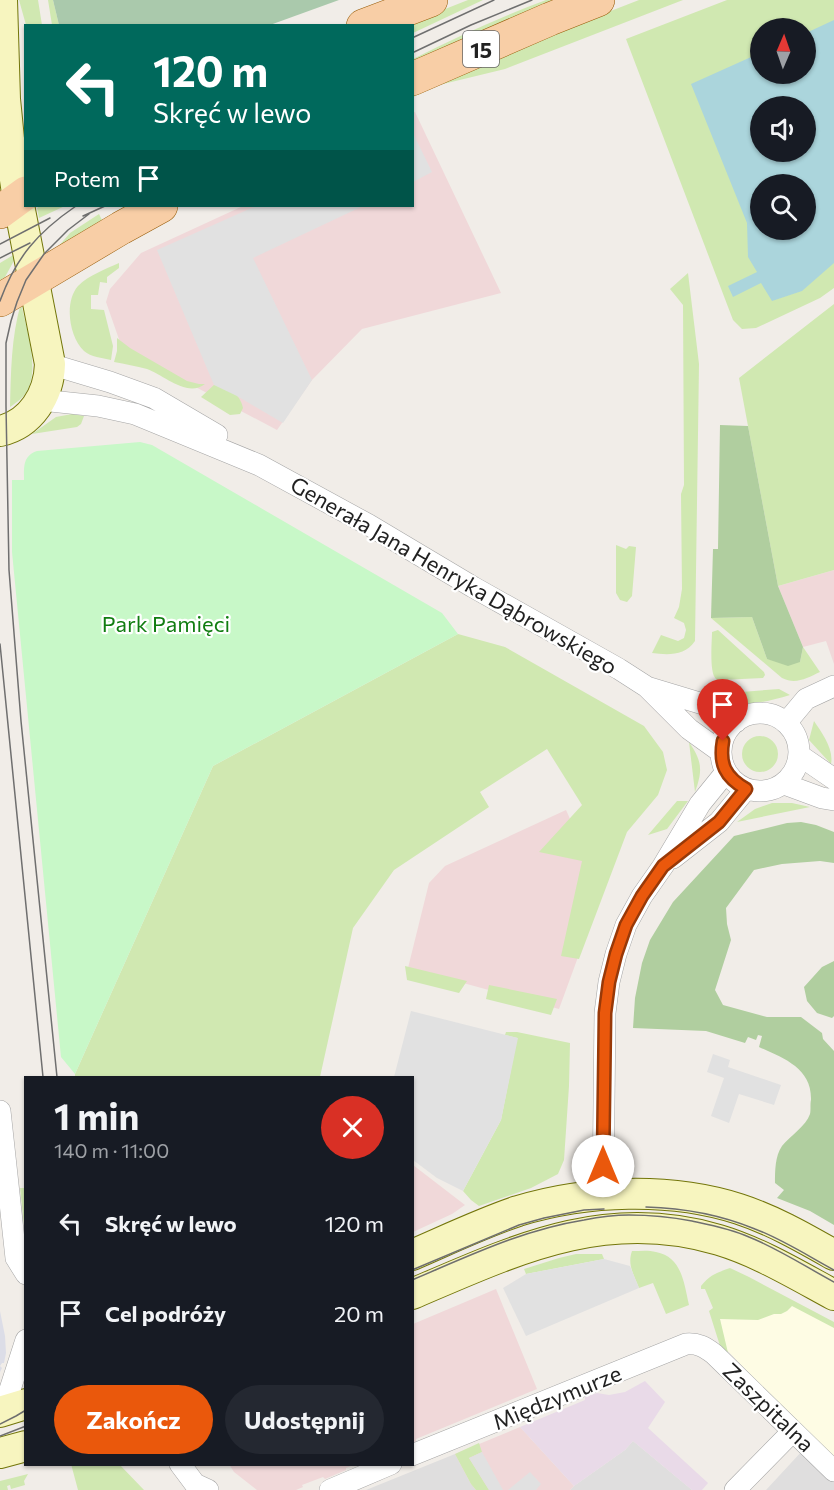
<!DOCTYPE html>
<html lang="pl">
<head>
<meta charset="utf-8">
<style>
  :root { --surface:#171b24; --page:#242831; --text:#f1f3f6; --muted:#9ea1a6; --accent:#ea580c }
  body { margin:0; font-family:Commissioner,sans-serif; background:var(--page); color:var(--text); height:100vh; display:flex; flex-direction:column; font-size:22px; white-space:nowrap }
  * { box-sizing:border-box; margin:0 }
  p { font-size:20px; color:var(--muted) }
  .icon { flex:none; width:33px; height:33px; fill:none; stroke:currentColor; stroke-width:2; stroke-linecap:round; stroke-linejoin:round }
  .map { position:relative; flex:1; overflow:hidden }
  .panel { position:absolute; left:24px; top:1076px; width:390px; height:390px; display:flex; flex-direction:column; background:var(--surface); border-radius:0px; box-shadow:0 2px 4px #0004 }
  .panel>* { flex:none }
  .top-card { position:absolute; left:24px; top:24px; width:390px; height:183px; border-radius:0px; box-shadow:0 2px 4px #0004; background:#00695c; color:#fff; overflow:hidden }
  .needle { width:39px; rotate:2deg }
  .fabs { position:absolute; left:750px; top:18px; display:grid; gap:12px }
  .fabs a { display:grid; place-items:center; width:66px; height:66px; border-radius:50%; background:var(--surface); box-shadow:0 2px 4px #0004; font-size:30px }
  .pin { position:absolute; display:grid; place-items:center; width:51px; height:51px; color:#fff; margin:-62px -26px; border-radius:50% 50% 50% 0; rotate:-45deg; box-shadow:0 0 6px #0007 }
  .pin .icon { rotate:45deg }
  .me { position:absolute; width:66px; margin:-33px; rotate:0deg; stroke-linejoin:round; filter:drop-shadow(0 0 4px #0008) }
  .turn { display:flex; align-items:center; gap:21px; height:126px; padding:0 30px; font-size:27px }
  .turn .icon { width:78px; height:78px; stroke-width:2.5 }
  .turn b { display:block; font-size:42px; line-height:51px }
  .then { display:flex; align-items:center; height:57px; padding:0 30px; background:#0003; gap:12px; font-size:22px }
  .round { display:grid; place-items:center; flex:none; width:63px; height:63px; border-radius:32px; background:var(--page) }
  .head { display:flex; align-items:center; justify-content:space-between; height:102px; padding:0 30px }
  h1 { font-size:36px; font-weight:700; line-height:45px }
  .cta { display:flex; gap:12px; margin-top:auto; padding:12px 30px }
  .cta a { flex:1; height:69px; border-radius:36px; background:var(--accent); color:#fff; font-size:24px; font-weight:700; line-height:69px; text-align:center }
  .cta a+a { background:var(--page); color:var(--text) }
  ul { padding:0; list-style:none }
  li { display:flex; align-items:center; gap:18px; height:90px; padding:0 30px }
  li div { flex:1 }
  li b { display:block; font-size:22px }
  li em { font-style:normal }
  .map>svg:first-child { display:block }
  .residential { fill:#dfdede }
  .commercial { fill:#f0d8d9 }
  .industrial { fill:#e9dae8 }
  .education { fill:#fefce4 }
  .grass { fill:#d0e8b1; fill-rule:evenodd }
  .forest { fill:#b0ce9f }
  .cemetery { fill:#aac9ac }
  .park { fill:#c8f8c8 }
  .parking { fill:#e1e1e1 }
  .plaza { fill:#dcdde7 }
  .water { fill:#abd5dc; fill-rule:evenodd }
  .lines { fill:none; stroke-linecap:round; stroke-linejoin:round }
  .street-casing { stroke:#a5a5a5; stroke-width:22 }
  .secondary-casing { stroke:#73760a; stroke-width:32 }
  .primary-casing { stroke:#975b07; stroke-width:34 }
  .street { stroke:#fff; stroke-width:21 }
  .secondary { stroke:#f7f5bf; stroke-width:30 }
  .primary { stroke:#f8cea6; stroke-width:33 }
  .tram { stroke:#6f6f6f; stroke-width:1.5 }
  .route-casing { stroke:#983908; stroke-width:15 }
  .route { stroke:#ea580c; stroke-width:10 }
  .labels { text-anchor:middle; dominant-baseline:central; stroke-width:4.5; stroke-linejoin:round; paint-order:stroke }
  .shield { fill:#fff; stroke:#646464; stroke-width:1.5 }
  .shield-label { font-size:21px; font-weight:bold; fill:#212121 }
  .street-label { font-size:22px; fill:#212121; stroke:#fff }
  .park-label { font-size:22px; fill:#117d11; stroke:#fff }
</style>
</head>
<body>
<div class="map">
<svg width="834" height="1490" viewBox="0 0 834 1490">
  <rect width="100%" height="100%" fill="#f1ede8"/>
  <path class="residential" d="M633 1441 692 1490H570L574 1486 625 1450Z
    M803 1450 834 1480V1490H766Z
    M455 1454 471 1484 476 1490H366Z"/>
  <path class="commercial" d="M415 112 501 293 362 329 312 380 277 430 139 357 121 345 106 302 110 289 141 253 243 206H412V113Z
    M834 570V664L826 641 803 647 778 586Z
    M566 810 575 830 603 847 585 938 559 1009 408 968 429 883 445 866Z
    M413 1165 465 1205 452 1214 413 1232Z
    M496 1289 537 1389 416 1439V1441L413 1443V1324Z
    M520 1427 574 1486 570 1490H476L471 1484 455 1454Z
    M229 1464H356L346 1468V1470L325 1479 323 1477 302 1485 303 1487 296 1490H257L234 1472Z"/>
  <path class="industrial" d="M645 1381 665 1402 648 1428 708 1483 702 1490H692L633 1441 625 1450 574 1486 520 1427 585 1400V1397L597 1393 609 1395 625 1392Z"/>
  <path class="education" d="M731 1270 834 1324V1459L791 1417 725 1348 720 1319Z"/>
  <path class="grass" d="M19 0H38L42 25H26Z
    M48 0H53L59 25H52Z
    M468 0H483L413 33 412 26H402Z
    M546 0H564L413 65V59C456 37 501 17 546 0Z
    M639 0H683L505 69 439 85 413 97V93L498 55Z
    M727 0H834V288L820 298 756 328 742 329 733 320 626 39ZM760 28H806V74H760ZM760 106H806V152H760ZM760 184H806V230H760Z
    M40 206H65L39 218 37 208Z
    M99 214 104 224 51 255 70 233Z
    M15 254 16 257 5 277 0 280V263Z
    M119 263V268L107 277V283L100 282 98 295H91V309L104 310 113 346 111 360C102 358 91 357 84 351 69 337 64 302 78 286 89 275 106 269 119 263Z
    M688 273 699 364 695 641C685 656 668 655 652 653L661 635 678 641 684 638 686 630 684 623 674 618 679 607 682 589 681 494 684 485 683 305 670 289Z
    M21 303C26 328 40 368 27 391 23 398 16 403 10 407 11 372 11 338 21 303Z
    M834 304V570L778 586 739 378Z
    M117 338 130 348 187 381 199 384H205C187 398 164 375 147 369 136 366 125 364 114 362L117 351Z
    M216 383C229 389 240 393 243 408L240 414 230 415 201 397Z
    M72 414 84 416 81 424 77 427 32 434 56 417Z
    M616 545 626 549 629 546 636 547 632 596 627 602 620 600 616 593Z
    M752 617 767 659 800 662 803 647 820 672C807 678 796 685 782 678L711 618Z
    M718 630 764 672 765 675 763 678 721 680C719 680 717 680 716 679 709 673 712 641 712 632Z
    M458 634 505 647 644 726 663 752 667 770 658 795 627 832 579 959 561 956 582 861 539 852 582 805 547 749 480 792 489 807 394 870 353 928 320 1077H75V1074L213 766Z
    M779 689 790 695C763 703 744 707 716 699L720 696 728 693Z
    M814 721C822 733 834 749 831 764L809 740Z
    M742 754a18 18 0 1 1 36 0a18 18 0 1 1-36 0Z
    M689 742C702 761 703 770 695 792Z
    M677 801H688L667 829 648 835Z
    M772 803H792L810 807 737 822 755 809Z
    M405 966 467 981 459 993 407 980Z
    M489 985 557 999 551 1015 486 999Z
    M506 1032H517L570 1043 569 1086 564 1160 558 1174 531 1188 479 1206 471 1200 463 1191 501 1120 517 1038 505 1035Z
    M20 1188H25V1234Z
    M632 1251C640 1251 649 1250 656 1252 682 1257 684 1283 689 1305L666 1314 653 1283 639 1288C634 1275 627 1265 632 1251Z
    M576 1254H602L604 1259 526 1274 524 1269 559 1258Z
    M730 1268 749 1277 834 1322V1328L792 1306 787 1311 781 1314H774L758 1320 720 1319 729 1357 721 1349 709 1311 713 1308 705 1289H701V1286C710 1275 716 1273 730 1268Z
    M479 1443 482 1452 469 1458 489 1490H476L471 1484 455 1454Z
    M71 1464H119L144 1490H78Z
    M28 1474 24 1481 25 1485 11 1489 10 1485 7 1486 8 1490H0V1481Z"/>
  <path class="forest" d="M720 425 748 426 778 586 803 647 800 662 788 666 767 659 752 617 711 618 713 549H718Z
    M801 822 816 825 834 832V863L820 861 782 864 754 870 726 908 727 924 731 940 715 990 723 1005 767 1017H801L822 1033 823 1039 834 1051V1225L810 1211 777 1198 784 1190 775 1183C775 1171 775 1156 782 1146 790 1136 806 1126 810 1114 811 1110 810 1104 811 1100 812 1068 783 1058 759 1047L762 1036 758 1035 756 1040 748 1037 745 1043 706 1031 633 1028 635 998 642 963 650 940 673 902 734 836 787 823Z
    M834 961V1016L832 1018 817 1013 807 1001 804 987 822 967Z"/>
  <path class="cemetery" d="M53 0H339L270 25H59Z"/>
  <path class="park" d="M140 442 152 445 442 613 458 634 213 766 75 1074 61 1057 12 552V480H24C24 466 23 456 37 451Z"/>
  <path class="parking" d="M413 133 432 172 413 182H412Z
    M256 206H363L253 258 312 380 283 423 237 396 214 385 157 250Z
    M411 1011 518 1038 501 1120 463 1191 437 1178 413 1160 412 1077H394Z
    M713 1054 730 1060 728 1067 781 1085 774 1105 739 1094 729 1123 711 1116 724 1078 707 1072Z
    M604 1259 630 1266 639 1288 526 1336 503 1288 526 1274Z
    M482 1452 503 1490H489L469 1458Z
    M530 1472 541 1484 536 1490H508Z"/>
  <path class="plaza" d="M0 1311 5 1336 6 1353 4 1363H2L0 1366 2 1368 0 1372Z"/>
  <path class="water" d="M834 20V263L802 291 772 301 761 283 733 297 728 286 757 272 748 257 747 223 691 84 760 53V74H806V33ZM760 106H806V152H760ZM760 184H806V230H760Z"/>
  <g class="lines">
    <g class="street-casing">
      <path id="street" d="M50 364 110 382 154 398 217 435
        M41 400 98 406 135 414 259 465 369 525 473 587 619 669 647 687 689 729 721 752
        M650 688 703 704 736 722
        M721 752a39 39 0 1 1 78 0a39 39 0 1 1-78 0Z
        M786 723 806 699 834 686
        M799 755 834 779
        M784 784 822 798 834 800
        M673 858 719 822 746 789
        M0 1111 16 1258 26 1274
        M603 1194 605 1013 609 982 616 954 626 925 642 896 663 866 700 804 726 772
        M3 1411 26 1340
        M412 1455 686 1344C698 1343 705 1347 714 1354L834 1471
        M180 1464 195 1484 208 1490
        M330 1490 391 1464
        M735 1490 793 1431"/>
    </g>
    <g class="secondary-casing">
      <path id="secondary" d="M0 431C31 424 49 395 50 364L18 200 9 139 5 99 2 0
        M412 1255C447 1240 482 1223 518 1211 587 1190 670 1187 739 1209 773 1220 804 1238 834 1255
        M412 1294C515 1250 605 1206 719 1240 759 1252 797 1275 834 1295
        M0 1412 26 1404
        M0 1453 26 1446"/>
    </g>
    <g class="primary-casing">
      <path id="primary" d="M363 26 431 0
        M412 79 550 19 598 0
        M0 212 26 193
        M0 300 121 228 161 206"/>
    </g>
    <use href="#street" class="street"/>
    <use href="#secondary" class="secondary"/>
    <use href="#primary" class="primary"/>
    <path class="tram" d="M412 38 494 0
      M412 53 471 25 532 0
      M83 216 105 206
      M0 244 50 218
      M0 258 30 243
      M0 301C16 257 38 232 76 206
      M0 644 43 1077
      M57 1077 21 721 9 570 6 406V343L11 321 17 302 26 280 44 254 68 230 89 214
      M646 1207C682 1208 721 1215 755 1229 782 1239 808 1256 834 1270
      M412 1270 519 1225 544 1218 584 1210 604 1209
      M412 1280C469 1256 522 1230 584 1220 599 1217 614 1215 629 1215 651 1215 671 1217 692 1221 711 1225 732 1229 749 1237 779 1249 806 1267 834 1282
      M0 1424 16 1416 26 1410
      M0 1436 26 1426"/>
  </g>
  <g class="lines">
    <g class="route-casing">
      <path id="route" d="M603 1166 605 1013 609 982 616 954 626 925 642 896 663 866 719 822 746 789C725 777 719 764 723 741"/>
    </g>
    <use href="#route" class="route"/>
  </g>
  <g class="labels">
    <rect class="shield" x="463" y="31" width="36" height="36" rx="4.5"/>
    <g class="shield-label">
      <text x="481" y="49">15</text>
    </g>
    <g class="street-label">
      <text transform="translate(454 575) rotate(30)">Generała Jana Henryka Dąbrowskiego</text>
      <text transform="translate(557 1397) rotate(-22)">Międzymurze</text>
      <text transform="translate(769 1407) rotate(44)">Zaszpitalna</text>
    </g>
    <g class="park-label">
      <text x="166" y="623">Park Pamięci</text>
    </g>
  </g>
</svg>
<div class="fabs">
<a><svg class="needle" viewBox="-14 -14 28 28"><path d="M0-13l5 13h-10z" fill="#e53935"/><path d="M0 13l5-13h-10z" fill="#9ea1a6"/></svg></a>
<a><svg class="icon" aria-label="sound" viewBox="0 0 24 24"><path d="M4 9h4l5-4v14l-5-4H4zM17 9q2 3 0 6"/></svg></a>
<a><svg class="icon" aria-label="search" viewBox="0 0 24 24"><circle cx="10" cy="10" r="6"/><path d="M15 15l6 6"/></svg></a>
</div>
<div class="pin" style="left:723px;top:741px;background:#d93025"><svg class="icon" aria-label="arrive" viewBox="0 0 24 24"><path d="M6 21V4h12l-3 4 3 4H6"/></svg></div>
<svg class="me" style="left:603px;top:1166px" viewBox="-20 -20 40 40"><circle r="19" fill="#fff"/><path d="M0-13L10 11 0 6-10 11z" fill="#ea580c"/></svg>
<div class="top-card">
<div class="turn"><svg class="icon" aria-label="left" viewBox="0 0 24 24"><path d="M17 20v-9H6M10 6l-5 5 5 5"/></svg><div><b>120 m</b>Skręć w lewo</div></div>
<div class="then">Potem<svg class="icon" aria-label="arrive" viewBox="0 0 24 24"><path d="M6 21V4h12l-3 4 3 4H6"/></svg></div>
</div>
<section class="panel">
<div class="head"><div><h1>1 min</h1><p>140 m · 11:00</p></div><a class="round" style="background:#d93025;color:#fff"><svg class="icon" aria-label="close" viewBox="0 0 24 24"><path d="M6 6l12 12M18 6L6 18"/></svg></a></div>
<ul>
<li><svg class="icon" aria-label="left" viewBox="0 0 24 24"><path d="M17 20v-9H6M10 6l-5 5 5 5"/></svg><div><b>Skręć w lewo</b></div><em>120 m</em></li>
<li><svg class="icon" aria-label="arrive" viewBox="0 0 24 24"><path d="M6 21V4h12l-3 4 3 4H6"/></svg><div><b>Cel podróży</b></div><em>20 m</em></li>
</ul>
<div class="cta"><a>Zakończ</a><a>Udostępnij</a></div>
</section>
</div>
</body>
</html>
